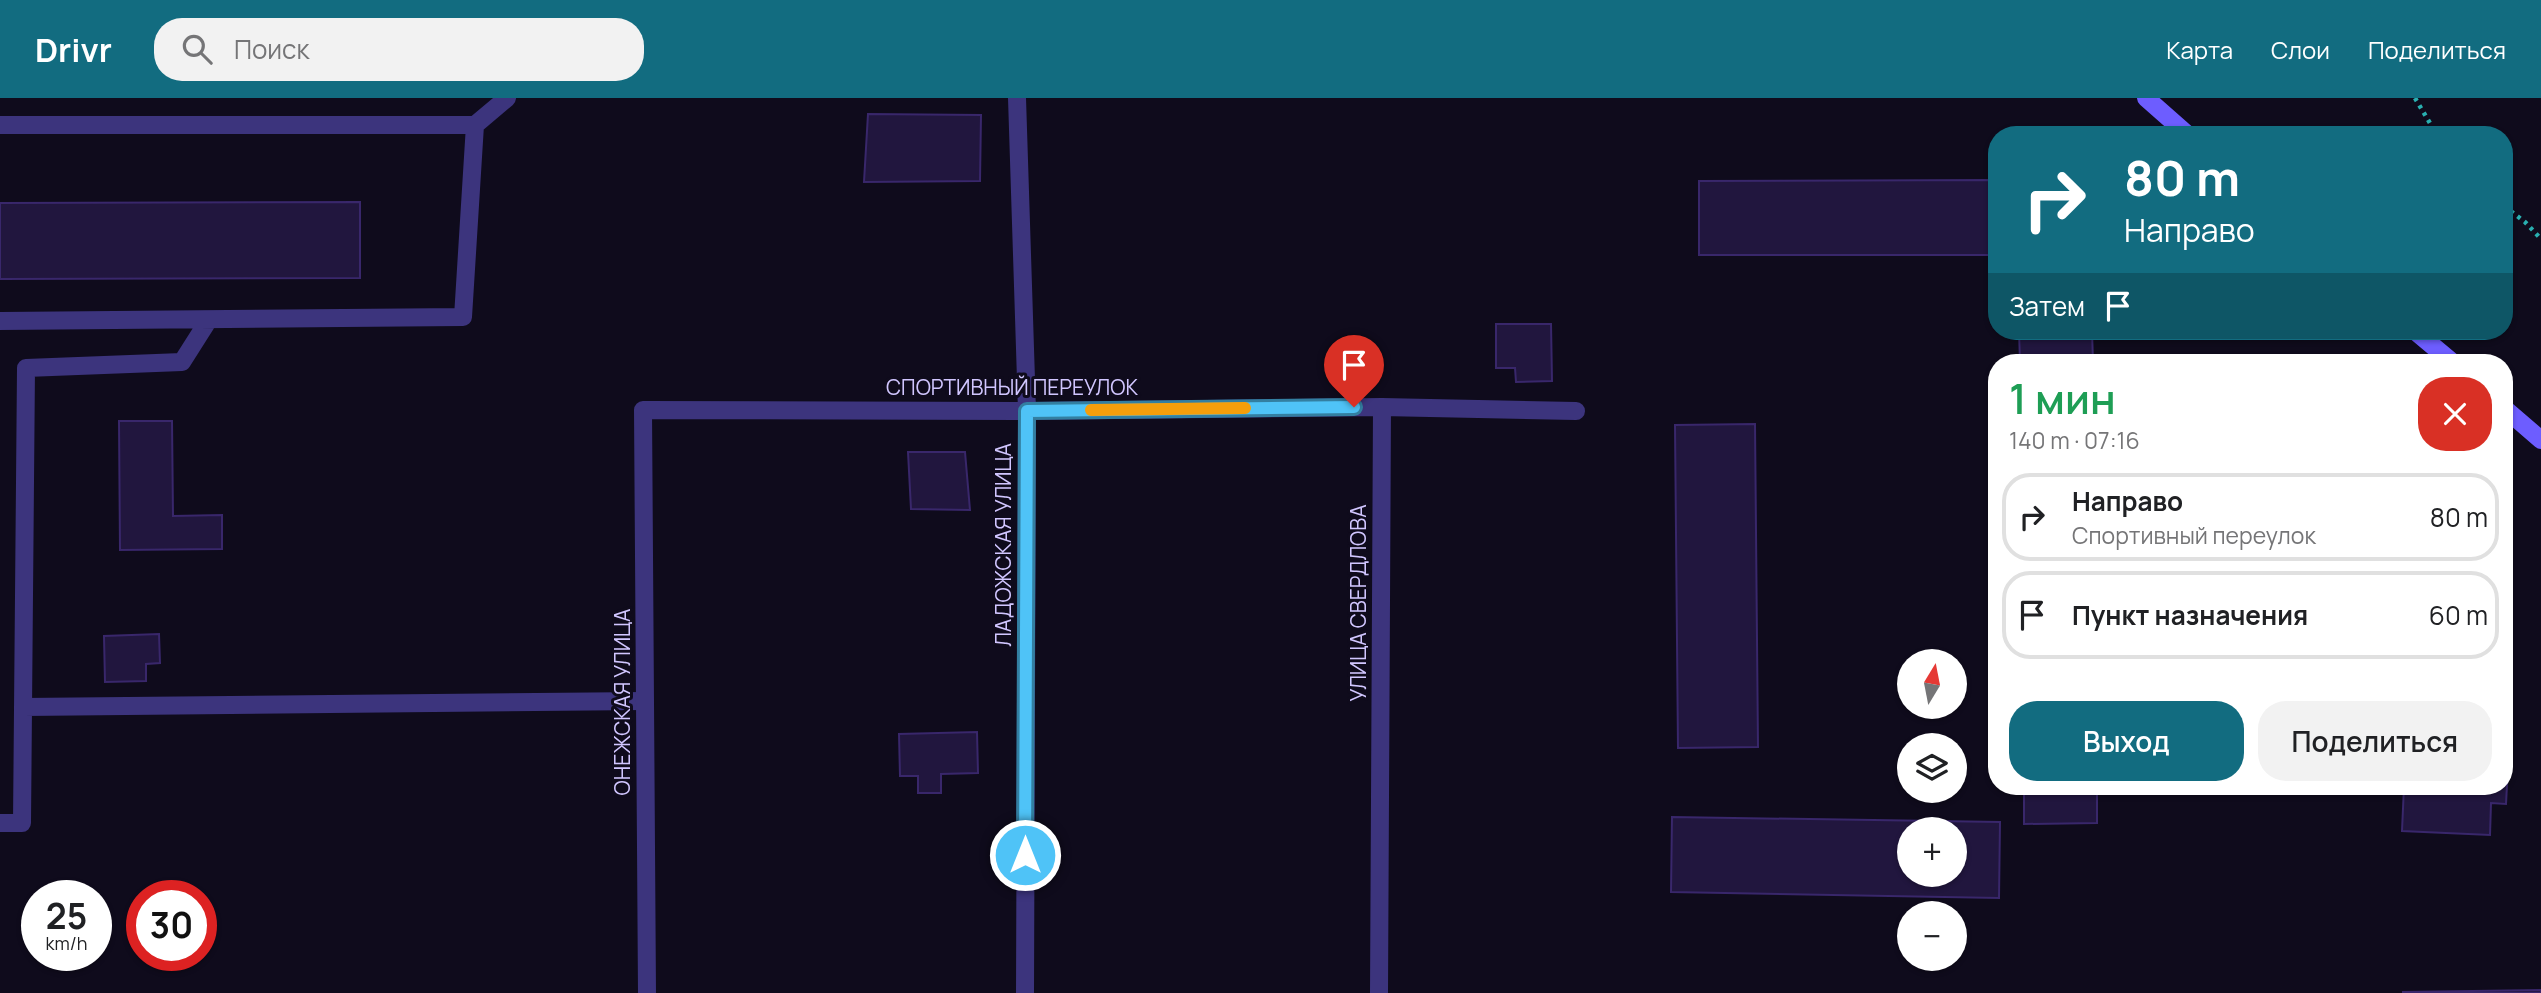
<!DOCTYPE html>
<html lang="ru">
<head>
<meta charset="utf-8">
<style>
  :root { --surface:#fff; --page:#f2f2f2; --text:#202124; --muted:#757577; --line:#e0e0e0; --accent:#126c80 }
  body { margin:0; font-family:Manrope,sans-serif; background:var(--page); color:var(--text); height:100vh; display:flex; flex-direction:column; font-size:26px; white-space:nowrap }
  * { box-sizing:border-box; margin:0 }
  p { font-size:23px; color:var(--muted) }
  .icon { flex:none; width:38px; height:38px; fill:none; stroke:currentColor; stroke-width:2; stroke-linecap:round; stroke-linejoin:round }
  .map { position:relative; flex:1; overflow:hidden }
  .panel { position:absolute; left:1988px; top:256px; width:525px; height:441px; display:flex; flex-direction:column; background:var(--surface); border-radius:28px; box-shadow:0 2px 5px #0004 }
  .panel>* { flex:none }
  .hud { position:absolute; left:1988px; top:28px; width:525px; height:214px; border-radius:28px; box-shadow:0 2px 5px #0004; background:#126c80; color:#fff; overflow:hidden }
  .needle { width:46px; rotate:10deg }
  .fabs { position:absolute; left:1897px; top:551px; display:grid; gap:14px }
  .fabs a { display:grid; place-items:center; width:70px; height:70px; border-radius:50%; background:var(--surface); box-shadow:0 2px 5px #0004; font-size:35px }
  .speed { position:absolute; left:21px; top:782px; display:flex; gap:14px; font-size:35px; font-weight:700; text-align:center }
  .speed>* { display:grid; place-content:center; width:91px; height:91px; border-radius:50%; background:var(--surface); box-shadow:0 2px 5px #0004; line-height:1 }
  .speed small { font-size:18px; font-weight:400 }
  .speed .limit { border:10px solid #d22; background:#fff; color:#111 }
  .pin { position:absolute; display:grid; place-items:center; width:60px; height:60px; color:#fff; margin:-72px -30px; border-radius:50% 50% 50% 0; rotate:-45deg; box-shadow:0 0 7px #0007 }
  .pin .icon { rotate:45deg }
  .me { position:absolute; width:77px; margin:-38px; rotate:0deg; stroke-linejoin:round; filter:drop-shadow(0 0 5px #0008) }
  .turn { display:flex; align-items:center; gap:24px; height:147px; padding:0 21px; font-size:32px }
  .turn .icon { width:91px; height:91px; stroke-width:2.5 }
  .turn b { display:block; font-size:49px; line-height:60px }
  .then { display:flex; align-items:center; height:66px; padding:0 21px; background:#0003; gap:14px; font-size:26px }
  .round { display:grid; place-items:center; flex:none; width:74px; height:74px; border-radius:28px; background:var(--page) }
  .overview { display:flex; align-items:center; justify-content:space-between; height:119px; padding:0 21px }
  h1 { font-size:42px; font-weight:600; line-height:52px; color:#1e9e55 }
  .button { display:flex; gap:14px; margin-top:auto; padding:14px 21px }
  .button a { flex:1; height:80px; border-radius:28px; background:var(--accent); color:#fff; font-size:28px; font-weight:600; line-height:80px; text-align:center }
  .button a+a { background:var(--page); color:var(--text) }
  ul { padding:0; list-style:none }
  li { display:flex; align-items:center; gap:21px; height:88px; margin:0 14px 10px; padding:0 7px; border:4px solid var(--line); border-radius:28px }
  li div { flex:1 }
  li b { display:block; font-size:26px }
  li em { font-style:normal }
  header { display:flex; align-items:center; gap:42px; box-sizing:border-box; height:98px; padding:0 35px; background:var(--accent); color:#fff }
  header strong { font-size:33px }
  nav { display:flex; gap:38px; margin-inline-start:auto; font-size:24px }
  .search { width:490px; height:63px; background:var(--page); display:flex; align-items:center; gap:18px; box-sizing:border-box; padding:0 24px; border-radius:28px; color:var(--muted); font-size:26px }
  .map>svg:first-child { display:block }
  .building { fill:#21163e; stroke:#39276b; stroke-width:2; fill-rule:evenodd }
  .lines { fill:none; stroke-linecap:round; stroke-linejoin:round }
  .path { stroke:#29afb0; stroke-width:4.5; stroke-dasharray:3.5 5; stroke-linecap:butt }
  .lane { stroke:#3c347d; stroke-width:18 }
  .street { stroke:#3c347d; stroke-width:18 }
  .secondary { stroke:#6d5dff; stroke-width:18 }
  .route-casing { stroke:#337fa1; stroke-width:18 }
  .route { stroke:#4fc3f7; stroke-width:12 }
  .slow { stroke:#f59e0b; stroke-width:12 }
  .labels { text-anchor:middle; dominant-baseline:central; stroke-width:6; stroke-linejoin:round; paint-order:stroke }
  .street-label { font-size:21px; fill:#d1c6ff; stroke:#0f0b1c }
</style>
</head>
<body>
<header>
<strong>Drivr</strong>
<div class="search"><svg class="icon" aria-label="search" viewBox="0 0 24 24"><circle cx="10" cy="10" r="6"/><path d="M15 15l6 6"/></svg>Поиск</div>
<nav><a>Карта</a><a>Слои</a><a>Поделиться</a></nav>
</header>
<div class="map">
<svg width="2541" height="895" viewBox="0 0 2541 895">
  <rect width="100%" height="100%" fill="#0f0b1c"/>
  <path class="building" d="M868 16 981 17 980 83 864 84Z
    M1997 82V157H1699V83Z
    M360 104V180L0 181V105Z
    M1496 226H1551L1552 283 1516 284 1515 270H1496Z
    M2019 233H2092L2093 264H2020Z
    M119 323H172L173 418 222 417V451L120 452Z
    M1755 326 1758 649 1678 650 1675 327Z
    M908 354H965L970 412 911 411Z
    M159 536 160 565 146 566V583L105 584 104 538Z
    M977 634 978 675 941 676V695H918V678H900L899 636Z
    M2504 668H2508L2506 706 2491 705 2490 737 2402 733 2404 688H2504Z
    M2024 688H2097V725L2024 726Z
    M1672 719 2000 724 1999 800 1671 794ZM1909 732H1955V777H1909Z
    M2541 892V895H2403V894Z"/>
  <g class="lines">
    <path class="path" d="M2415 0 2437 37
      M2504 108 2525 124 2541 141"/>
    <path class="lane" d="M0 27H475
      M0 223 463 219 475 27 507 0
      M23 609 645 603
      M0 725H22L26 270 182 264 208 223"/>
    <path class="street" d="M1017 0 1027 313 1025 895
      M647 895 643 312 1027 313 1382 309
      M1379 895 1382 309 1576 313"/>
    <path class="secondary" d="M2146 0 2188 37
      M2415 233 2452 264
      M2504 310 2541 342"/>
  </g>
  <g class="lines">
    <g class="route-casing">
      <path id="route" d="M1025 757 1027 313 1354 309"/>
    </g>
    <use href="#route" class="route"/>
    <path class="slow" d="M1091 312 1245 310"/>
  </g>
  <g class="labels">
    <g class="street-label">
      <text x="1012" y="289">СПОРТИВНЫЙ ПЕРЕУЛОК</text>
      <text transform="translate(1003 447) rotate(-90)">ЛАДОЖСКАЯ УЛИЦА</text>
      <text transform="translate(1358 505) rotate(-90)">УЛИЦА СВЕРДЛОВА</text>
      <text transform="translate(622 604) rotate(-90)">ОНЕЖСКАЯ УЛИЦА</text>
    </g>
  </g>
</svg>
<div class="fabs">
<a><svg class="needle" viewBox="-14 -14 28 28"><path d="M0-13l5 13h-10z" fill="#e53935"/><path d="M0 13l5-13h-10z" fill="#757577"/></svg></a>
<a><svg class="icon" aria-label="layers" viewBox="0 0 24 24"><path d="M12 4l9 5-9 5-9-5zM3 14l9 5 9-5"/></svg></a>
<a>+</a>
<a>−</a>
</div>
<div class="speed"><div>25<small>km/h</small></div><div class="limit">30</div></div>
<div class="pin" style="left:1354px;top:309px;background:#d93025"><svg class="icon" aria-label="arrive" viewBox="0 0 24 24"><path d="M6 21V4h12l-3 4 3 4H6"/></svg></div>
<svg class="me" style="left:1025px;top:757px" viewBox="-20 -20 40 40"><circle r="17" fill="#4fc3f7" stroke="#fff" stroke-width="3"/><path d="M0-11L8 9 0 5-8 9z" fill="#fff"/></svg>
<div class="hud">
<div class="turn"><svg class="icon" aria-label="right" viewBox="0 0 24 24"><path d="M7 20v-9h11M14 6l5 5-5 5"/></svg><div><b>80 m</b>Направо</div></div>
<div class="then">Затем<svg class="icon" aria-label="arrive" viewBox="0 0 24 24"><path d="M6 21V4h12l-3 4 3 4H6"/></svg></div>
</div>
<section class="panel">
<div class="overview"><div><h1>1 мин</h1><p>140 m · 07:16</p></div><a class="round" style="background:#d93025;color:#fff"><svg class="icon" aria-label="close" viewBox="0 0 24 24"><path d="M6 6l12 12M18 6L6 18"/></svg></a></div>
<ul>
<li><svg class="icon" aria-label="right" viewBox="0 0 24 24"><path d="M7 20v-9h11M14 6l5 5-5 5"/></svg><div><b>Направо</b><p>Спортивный переулок</p></div><em>80 m</em></li>
<li><svg class="icon" aria-label="arrive" viewBox="0 0 24 24"><path d="M6 21V4h12l-3 4 3 4H6"/></svg><div><b>Пункт назначения</b></div><em>60 m</em></li>
</ul>
<div class="button"><a>Выход</a><a>Поделиться</a></div>
</section>
</div>
</body>
</html>
